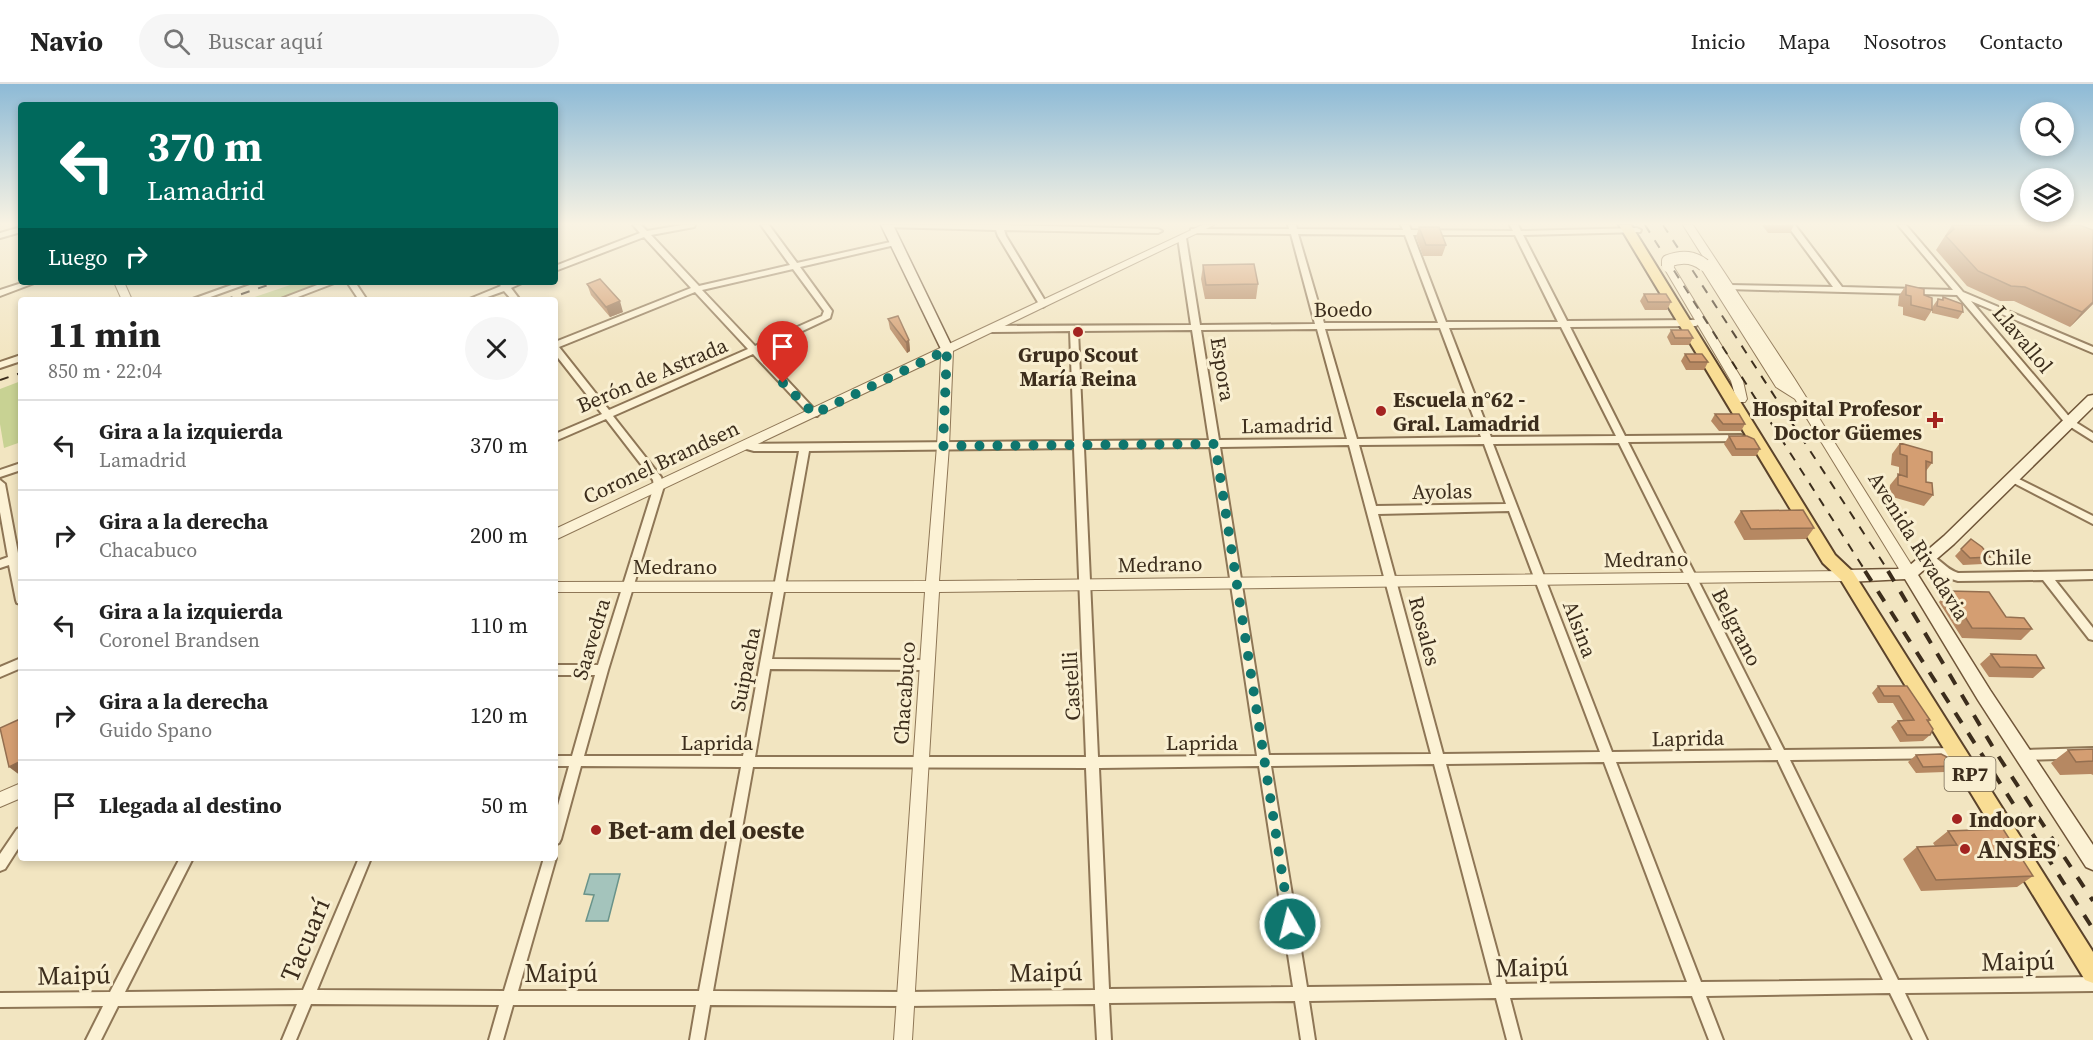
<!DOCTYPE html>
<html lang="es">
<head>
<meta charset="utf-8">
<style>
  :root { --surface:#fff; --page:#f6f6f6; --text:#222; --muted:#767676; --line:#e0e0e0 }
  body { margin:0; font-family:"Source Serif 4",serif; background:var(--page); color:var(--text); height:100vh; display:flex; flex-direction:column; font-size:22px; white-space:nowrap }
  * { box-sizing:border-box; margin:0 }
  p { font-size:20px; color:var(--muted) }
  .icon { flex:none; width:33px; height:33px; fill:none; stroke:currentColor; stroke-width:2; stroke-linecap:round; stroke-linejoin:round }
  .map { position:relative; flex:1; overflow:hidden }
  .sheet { position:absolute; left:18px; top:213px; width:540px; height:564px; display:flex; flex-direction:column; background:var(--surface); border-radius:6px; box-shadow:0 3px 9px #0003 }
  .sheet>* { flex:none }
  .top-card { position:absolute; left:18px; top:18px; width:540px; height:183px; border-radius:6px; box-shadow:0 3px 9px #0003; background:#00695c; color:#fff; overflow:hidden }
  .tools { position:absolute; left:2020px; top:18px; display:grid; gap:12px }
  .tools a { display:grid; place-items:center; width:54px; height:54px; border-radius:50%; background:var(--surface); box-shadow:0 3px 9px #0003; font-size:30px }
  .pin { position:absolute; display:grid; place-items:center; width:51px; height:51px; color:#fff; margin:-62px -26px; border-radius:50% 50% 50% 0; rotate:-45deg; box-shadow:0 0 6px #0007 }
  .pin .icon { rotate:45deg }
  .me { position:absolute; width:66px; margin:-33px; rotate:352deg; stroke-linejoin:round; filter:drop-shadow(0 0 4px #0008) }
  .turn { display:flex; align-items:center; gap:21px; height:126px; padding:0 30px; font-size:27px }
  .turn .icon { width:78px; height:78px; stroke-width:2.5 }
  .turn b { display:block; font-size:42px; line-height:51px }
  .then { display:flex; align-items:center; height:57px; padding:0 30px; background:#0003; gap:12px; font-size:22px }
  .round { display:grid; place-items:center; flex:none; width:63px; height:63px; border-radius:32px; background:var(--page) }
  .overview { display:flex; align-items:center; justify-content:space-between; height:102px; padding:0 30px }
  h1 { font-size:36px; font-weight:700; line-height:45px }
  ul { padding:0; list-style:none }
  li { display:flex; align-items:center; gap:18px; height:90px; padding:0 30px; border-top:2px solid var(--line) }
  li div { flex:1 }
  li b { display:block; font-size:22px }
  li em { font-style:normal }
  header { display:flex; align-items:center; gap:36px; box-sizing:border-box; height:84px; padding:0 30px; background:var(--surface); border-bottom:2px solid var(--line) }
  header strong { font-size:28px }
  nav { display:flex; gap:33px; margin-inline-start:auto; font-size:21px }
  .search { width:420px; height:54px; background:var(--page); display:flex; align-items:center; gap:15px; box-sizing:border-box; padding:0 21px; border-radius:33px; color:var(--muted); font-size:22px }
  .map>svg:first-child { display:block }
  .green { fill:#c8d293 }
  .water { fill:#a4c4bc; stroke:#69938a; stroke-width:1.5 }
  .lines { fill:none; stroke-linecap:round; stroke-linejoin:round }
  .minor-casing { stroke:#8e7656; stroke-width:4 }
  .tertiary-casing { stroke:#8e7656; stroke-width:2 }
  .secondary-casing { stroke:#705639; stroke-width:3 }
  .primary-casing { stroke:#5b432b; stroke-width:4 }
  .minor { fill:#fcf2d5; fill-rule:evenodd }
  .tertiary { fill:#fcf2d5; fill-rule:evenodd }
  .secondary { fill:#fcf2d5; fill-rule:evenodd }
  .primary { fill:#f9dd94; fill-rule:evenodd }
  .rail-far1 { stroke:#3c2d1c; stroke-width:2; stroke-dasharray:9 9; stroke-linecap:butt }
  .rail { stroke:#3c2d1c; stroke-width:4; stroke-dasharray:12 12; stroke-linecap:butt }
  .tertiary-bridge-casing { stroke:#8e7656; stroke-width:14; stroke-linecap:butt }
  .tertiary-bridge { stroke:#fcf2d5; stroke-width:12 }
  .wall { fill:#b68862 }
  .shaded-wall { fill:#946f50 }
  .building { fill:#d49e72; stroke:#946f50; stroke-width:1.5 }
  .route { stroke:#0f766e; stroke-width:10; stroke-dasharray:0 18 }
  .poi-dot { fill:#a32320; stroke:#f9efd1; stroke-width:2 }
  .labels { text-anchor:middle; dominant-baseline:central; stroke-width:6; stroke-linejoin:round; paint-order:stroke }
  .shield { fill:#f9efd1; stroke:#756752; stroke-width:1.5 }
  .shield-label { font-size:20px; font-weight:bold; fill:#3c2d1c }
  .street-label { font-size:21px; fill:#3c2d1c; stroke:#f9efd1 }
  .poi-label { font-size:21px; font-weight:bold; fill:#3c2d1c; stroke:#f9efd1; text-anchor:start }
  .near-poi-label { font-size:26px; font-weight:bold; fill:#3c2d1c; stroke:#f9efd1; text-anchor:start }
  .near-street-label { font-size:26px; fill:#3c2d1c; stroke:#f9efd1 }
</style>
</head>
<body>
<header>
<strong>Navio</strong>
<div class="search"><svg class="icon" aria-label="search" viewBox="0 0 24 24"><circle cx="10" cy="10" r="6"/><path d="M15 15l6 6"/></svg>Buscar aquí</div>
<nav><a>Inicio</a><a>Mapa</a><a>Nosotros</a><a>Contacto</a></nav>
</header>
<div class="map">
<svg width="2093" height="956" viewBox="0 0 2093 956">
  <rect width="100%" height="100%" fill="#f2e5c1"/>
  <path class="green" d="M299 198H329L278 216H246Z
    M21 297V358L4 364 0 340V305Z"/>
  <path class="water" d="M590 790H620L608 837H586L594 811 584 810Z"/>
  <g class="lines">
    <g class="minor-casing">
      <path id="minor" d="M633 141H641L647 147 682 141H695L694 143 651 151 699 202 790 181 761 141H769L797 179 895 157 899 159 895 161 800 183 832 227 830 234 760 267 817 328 819 330 817 332H811L753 270 613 332 661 393 664 402 608 586 584 672H743L799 367H754L743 364 741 362 743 360 1074 357 1070 247 991 248 987 245 991 242 1191 241 1178 154 1182 152 1186 154 1200 241 1315 240 1291 150 1191 149V145H1289L1288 141H1296L1297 145 1403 146 1401 141H1409L1411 146 1513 147 1510 141H1518L1521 147 1637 144 1641 146 1640 148 1523 151 1567 237 1696 236 1700 239 1696 242 1570 243 1625 352 1741 351 1746 354 1741 357 1628 358 1784 666 1958 664 1962 665 1964 669 1962 673 1958 674 1790 676 1898 896 2093 893V907L1905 909 1927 956H1913L1890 909 1706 912 1723 956H1709L1692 912 1510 914 1521 956H1507L1496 914 1309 917 1315 956H1301L1295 917 1109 919 1111 956H1097L1095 920 906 922 710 921 704 956H690L696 921H513L503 956H489L499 921 311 920 296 956H282L297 920 118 922 101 956H86L103 922 0 923V909L110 908 180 774H193L125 908 303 906 359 774H371L317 906 504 907 544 774H555V771L556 774 518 907H699L741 683 581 682 561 755 559 759 555 761V732L569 682H555V672H572L595 591H555V581H598L654 402 653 396 606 335 555 357V350L602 330 555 270V258L691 204 644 153 555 187V182L640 149ZM1298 150 1405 151 1438 239H1324ZM1413 151H1515L1558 238H1446ZM793 185 824 227 822 232 755 262 702 206ZM695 208 748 265 609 326 559 263ZM1561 243 1616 352 1491 353 1449 244ZM1440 244 1481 353 1357 355 1325 245ZM1317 245 1347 355 1219 356 1201 246ZM1192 246 1209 356 1083 357 1078 247ZM1619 359 1772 666 1612 668 1493 360ZM1484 360 1506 420 1376 422 1359 361ZM1349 361 1431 670 1269 671 1220 363ZM1210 363 1257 672 1098 673 1084 364ZM1074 364 1086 673H755L770 585 926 586 930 584 932 581 930 578 926 576 772 575 809 367ZM1509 427 1600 668 1443 670 1378 430ZM1778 676V677L1883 896 1701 898 1616 678ZM1604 678 1687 898 1506 900 1446 680ZM1434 680 1492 901 1307 903 1271 682ZM1259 682 1293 903 1109 905 1099 684ZM753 683 1086 684 1095 906 906 908 713 907Z
        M883 141H1003L1158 145 1162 147 1158 149 1004 146 1006 152 1047 220 1043 223 1039 220 998 152 996 146 887 143Z
        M1787 141H1795L1842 203 1953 206 1898 141H1906L1963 208 2093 263V269L1971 217 2072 336 2093 349V357L2066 340 1957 211 1727 205V201H1730L1833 203Z
        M21 143V148L0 154V149Z
        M25 198H37L0 212V206Z
        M240 198H252L202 216H190Z
        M325 198H337L290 216H278Z
        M347 198H355L367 216H359Z
        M501 198 507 200 524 198 511 204 520 216H512L504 207 479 216H467L501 202 499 200Z
        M21 271V277L0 284V278Z
        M21 379V386L0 393V386Z
        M2011 391 2093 432V440L2008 396 2006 394Z
        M0 396 5 400 18 469 21 468V476L19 477 21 487V520L17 519 16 516 9 481 0 484V476L8 473 0 428Z
        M1929 470C1941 475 1944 484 1958 489L2093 487V495L2055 496 2093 544V556L2089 555 2043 496 1958 497 1939 491 1924 474Z
        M21 574V584L0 593V583Z
        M2093 664V674L2023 676 2019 675 2017 671 2019 667 2023 666Z
        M21 743V760L5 785 0 787V770L17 745Z"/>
    </g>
    <g class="tertiary-casing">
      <path id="tertiary" d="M1202 141H1214L953 267 949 362 939 497 1847 487 1852 488 1854 492 1852 496 1847 497 939 508 912 956H894L925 508H555V498L926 497 937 362 941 273 555 456V445Z
        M1683 141H1693L1794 294 1914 485 1916 489 1914 493H1904L1795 315 1776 303 1699 181 1700 179H1707Z
        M1668 179 1673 182 1743 297 1747 315 1745 318H1737L1731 297 1663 182Z
        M114 198H124L132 216H122Z
        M21 699V714L0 723V708Z"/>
    </g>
    <g class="secondary-casing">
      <path id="secondary" d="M881 141H893L953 265 951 268H943L941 265Z
        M2093 311V323L1954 460 1918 491 1990 606 2093 761V786L2086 783 1978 616 1905 495 1847 498 1842 496 1839 492 1842 488 1847 486 1897 485 1909 482 1944 452 2088 312Z"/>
    </g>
    <g class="primary-casing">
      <path id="primary" d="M1619 141H1631L1835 471 1853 488 2093 868V899L2085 896 1841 496 1823 479Z"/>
    </g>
    <use href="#minor" class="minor"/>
    <use href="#tertiary" class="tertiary"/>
    <use href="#secondary" class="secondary"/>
    <use href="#primary" class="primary"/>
    <path class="rail-far1" d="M1645 141 1866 488
      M1663 141 1889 488
      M224 216 277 198
      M0 296 21 289"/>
    <path class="rail" d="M1865 487 2093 845
      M1888 487 1997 670 2093 817"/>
    <g class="tertiary-bridge-casing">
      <path id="tertiary-bridge" d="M1668 182V177C1681 172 1693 172 1704 181"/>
    </g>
    <use href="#tertiary-bridge" class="tertiary-bridge"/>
  </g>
  <path class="wall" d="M1762 141H1794L1790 149H1768Z
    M1952 141 2093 220 2070 243 2014 217H2000L1967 202 1936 166Z
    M1419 143 1446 161 1442 172H1423L1416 153Z
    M1203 181 1258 200 1256 215H1205L1201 195Z
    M587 200 623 228 610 233 591 211Z
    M1906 201 1924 211 1932 225 1933 222 1938 215H1942L1943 213 1963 228 1958 235 1932 229V226L1925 237 1903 231V223L1898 222 1899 212Z
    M1644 210 1671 218 1667 226H1645L1640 217Z
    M888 235 909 256 910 267 907 269 890 245Z
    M1671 246 1693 254 1689 261H1671L1667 253Z
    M1685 270 1708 278 1704 286H1686L1681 277Z
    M1715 330 1745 340 1741 347H1719L1711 337Z
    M1729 352 1760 365 1756 372H1732L1724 360Z
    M1900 359 1932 379 1926 387V398L1933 411 1924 422 1889 412 1890 401 1899 390V383L1891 381 1892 370Z
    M1741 427 1814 444 1806 455 1744 456 1734 438Z
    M1971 455 1990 473 1983 480 1963 481 1955 472Z
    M1949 507 2006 533 2032 545 2021 556 1962 554 1939 518Z
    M1991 570 2044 584 2033 594 1989 593 1980 580Z
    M1878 602H1907L1930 636 1929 638 1930 651 1923 657 1900 658 1891 643 1898 637 1903 636 1893 619H1878L1872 609Z
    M2093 665V691L2091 690 2060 691 2051 679 2068 666Z
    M1916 671 1952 682 1945 688 1916 689 1908 678Z
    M1948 747 2033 792 2017 803 1921 807 1903 775 1917 763 1935 762 1933 759Z"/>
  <path class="shaded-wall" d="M620 217 623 228 610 233 606 223Z
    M2093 218V220L2070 243 2082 228Z
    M909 256 910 267 907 269 906 258Z
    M21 677V692L9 683Z"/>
  <path class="building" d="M1952 141H2079L2093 146V218L2082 228 2025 203 2011 202 1978 187 1946 152 1954 145Z
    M1419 143H1439L1446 161H1426Z
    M1254 180 1258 200 1206 201 1203 181Z
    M600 195 620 217 606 223 587 200Z
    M1906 201 1924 205V211L1932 214V226L1911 221V212L1906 211Z
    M1644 210H1666L1671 218H1648Z
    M1943 213 1962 220 1963 228 1937 222 1938 215 1943 216Z
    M898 232 909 256 906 258 888 235Z
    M1671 246H1688L1693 254H1675Z
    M1685 270H1702L1708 278H1690Z
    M1715 330H1739L1745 340H1723Z
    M1729 352H1747L1754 355 1760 365H1736Z
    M1900 359 1932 368V379L1926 377V398L1932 399 1933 411 1898 401V390L1907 393V372L1900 370Z
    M1803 426 1814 444 1751 445 1741 427Z
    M1971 455 1982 463 1990 473 1970 474 1961 465Z
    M1949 507 1989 508 2006 533 2024 534 2032 545 1972 544Z
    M1991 570 2036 571 2044 584 2000 583Z
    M1878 602H1907L1930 636H1927L1933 645 1930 651H1907L1898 637 1914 636 1899 612H1884Z
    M20 635 21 677 9 683 0 644Z
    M2093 665V677L2076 678 2068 666Z
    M1941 670 1947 673 1952 682 1923 683 1916 671Z
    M2003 745 2033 792 1936 796 1917 763 1957 761 1948 747Z"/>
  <linearGradient id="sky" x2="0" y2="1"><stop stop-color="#8dbad6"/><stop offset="0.51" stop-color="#f9f3e3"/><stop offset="1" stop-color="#f9f3e3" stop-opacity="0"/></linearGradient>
  <rect width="2093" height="274" fill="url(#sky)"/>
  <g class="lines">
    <path class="route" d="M783 299 814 330 947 266 943 362 1215 360 1290 840"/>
  </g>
  <g class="poi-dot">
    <circle cx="1078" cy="248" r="6"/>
    <circle cx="1381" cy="327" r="6"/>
    <path d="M1932 327h6v6h6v6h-6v6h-6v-6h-6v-6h6z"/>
    <circle cx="1957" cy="735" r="6"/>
    <circle cx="596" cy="746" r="6"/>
    <circle cx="1965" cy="765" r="6"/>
  </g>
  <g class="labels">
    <rect class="shield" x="1944.5" y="673" width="51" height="34" rx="4.5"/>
    <g class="shield-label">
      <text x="1970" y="690">RP7</text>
    </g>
    <g class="street-label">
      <text transform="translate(1343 225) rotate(-1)">Boedo</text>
      <text transform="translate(2023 255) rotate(50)">Llavallol</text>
      <text transform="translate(1223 285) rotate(81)">Espora</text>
      <text transform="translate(652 291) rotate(-23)">Berón de Astrada</text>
      <text transform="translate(1287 341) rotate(-1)">Lamadrid</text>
      <text transform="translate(661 378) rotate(-25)">Coronel Brandsen</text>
      <text transform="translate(1442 407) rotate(-1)">Ayolas</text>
      <text transform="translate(1919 462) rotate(58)">Avenida Rivadavia</text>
      <text transform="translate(2007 473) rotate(-1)">Chile</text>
      <text transform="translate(1646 475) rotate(-1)">Medrano</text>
      <text transform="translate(1160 480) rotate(-1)">Medrano</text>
      <text x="675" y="482">Medrano</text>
      <text transform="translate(1737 543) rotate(63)">Belgrano</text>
      <text transform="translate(1580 545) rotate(69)">Alsina</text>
      <text transform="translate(1425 547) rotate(75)">Rosales</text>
      <text transform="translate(591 555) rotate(-73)">Saavedra</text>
      <text transform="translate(745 585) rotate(-79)">Suipacha</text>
      <text transform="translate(1071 602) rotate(-93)">Castelli</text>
      <text transform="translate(904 609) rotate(-86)">Chacabuco</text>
      <text transform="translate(1688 654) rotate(-1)">Laprida</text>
      <text x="717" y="658">Laprida</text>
      <text x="1202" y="658">Laprida</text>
    </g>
    <g class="poi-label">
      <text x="1078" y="270" text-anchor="middle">Grupo Scout<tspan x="1078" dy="24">María Reina</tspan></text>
      <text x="1393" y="315">Escuela n°62 -<tspan x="1393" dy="24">Gral. Lamadrid</tspan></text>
      <text x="1922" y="324" text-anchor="end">Hospital Profesor<tspan x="1922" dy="24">Doctor Güemes</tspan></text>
      <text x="1969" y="735">Indoor</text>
    </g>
    <g class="near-poi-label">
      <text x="608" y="746">Bet-am del oeste</text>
      <text x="1977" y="765">ANSES</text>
    </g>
    <g class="near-street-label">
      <text transform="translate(305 856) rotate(-67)">Tacuarí</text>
      <text transform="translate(2018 877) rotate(-1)">Maipú</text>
      <text transform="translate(1532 883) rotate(-1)">Maipú</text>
      <text transform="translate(1046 888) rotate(-1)">Maipú</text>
      <text x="561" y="889">Maipú</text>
      <text transform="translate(74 891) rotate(-1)">Maipú</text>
    </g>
  </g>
</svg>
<div class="tools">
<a><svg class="icon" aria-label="search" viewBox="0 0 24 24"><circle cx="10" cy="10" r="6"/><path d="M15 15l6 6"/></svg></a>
<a><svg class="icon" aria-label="layers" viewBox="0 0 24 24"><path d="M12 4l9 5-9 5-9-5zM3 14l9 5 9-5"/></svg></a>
</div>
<div class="pin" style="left:783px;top:299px;background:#d93025"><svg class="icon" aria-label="arrive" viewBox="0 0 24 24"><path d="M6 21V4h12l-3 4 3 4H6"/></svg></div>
<svg class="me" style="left:1290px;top:840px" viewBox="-20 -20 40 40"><circle r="17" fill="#0f766e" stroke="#fff" stroke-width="3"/><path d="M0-11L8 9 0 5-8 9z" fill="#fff"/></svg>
<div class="top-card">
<div class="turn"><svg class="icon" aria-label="left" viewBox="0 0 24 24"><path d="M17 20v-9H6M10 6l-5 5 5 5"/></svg><div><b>370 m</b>Lamadrid</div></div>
<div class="then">Luego<svg class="icon" aria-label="right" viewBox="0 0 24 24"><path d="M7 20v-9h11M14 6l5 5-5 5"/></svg></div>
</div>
<section class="sheet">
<div class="overview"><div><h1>11 min</h1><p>850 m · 22:04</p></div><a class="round"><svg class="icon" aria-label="close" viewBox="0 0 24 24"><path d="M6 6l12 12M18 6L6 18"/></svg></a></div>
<ul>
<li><svg class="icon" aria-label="left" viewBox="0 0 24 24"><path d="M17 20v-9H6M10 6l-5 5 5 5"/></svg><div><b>Gira a la izquierda</b><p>Lamadrid</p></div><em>370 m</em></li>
<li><svg class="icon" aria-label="right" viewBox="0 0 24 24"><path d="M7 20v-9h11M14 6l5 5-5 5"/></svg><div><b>Gira a la derecha</b><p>Chacabuco</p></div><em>200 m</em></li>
<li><svg class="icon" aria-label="left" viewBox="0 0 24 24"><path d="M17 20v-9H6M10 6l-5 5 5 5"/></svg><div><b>Gira a la izquierda</b><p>Coronel Brandsen</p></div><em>110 m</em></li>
<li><svg class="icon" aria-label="right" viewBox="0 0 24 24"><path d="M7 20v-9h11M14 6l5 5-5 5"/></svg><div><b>Gira a la derecha</b><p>Guido Spano</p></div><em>120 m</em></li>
<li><svg class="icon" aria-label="arrive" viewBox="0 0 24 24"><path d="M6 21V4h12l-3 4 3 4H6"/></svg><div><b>Llegada al destino</b></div><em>50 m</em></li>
</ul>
</section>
</div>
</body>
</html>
